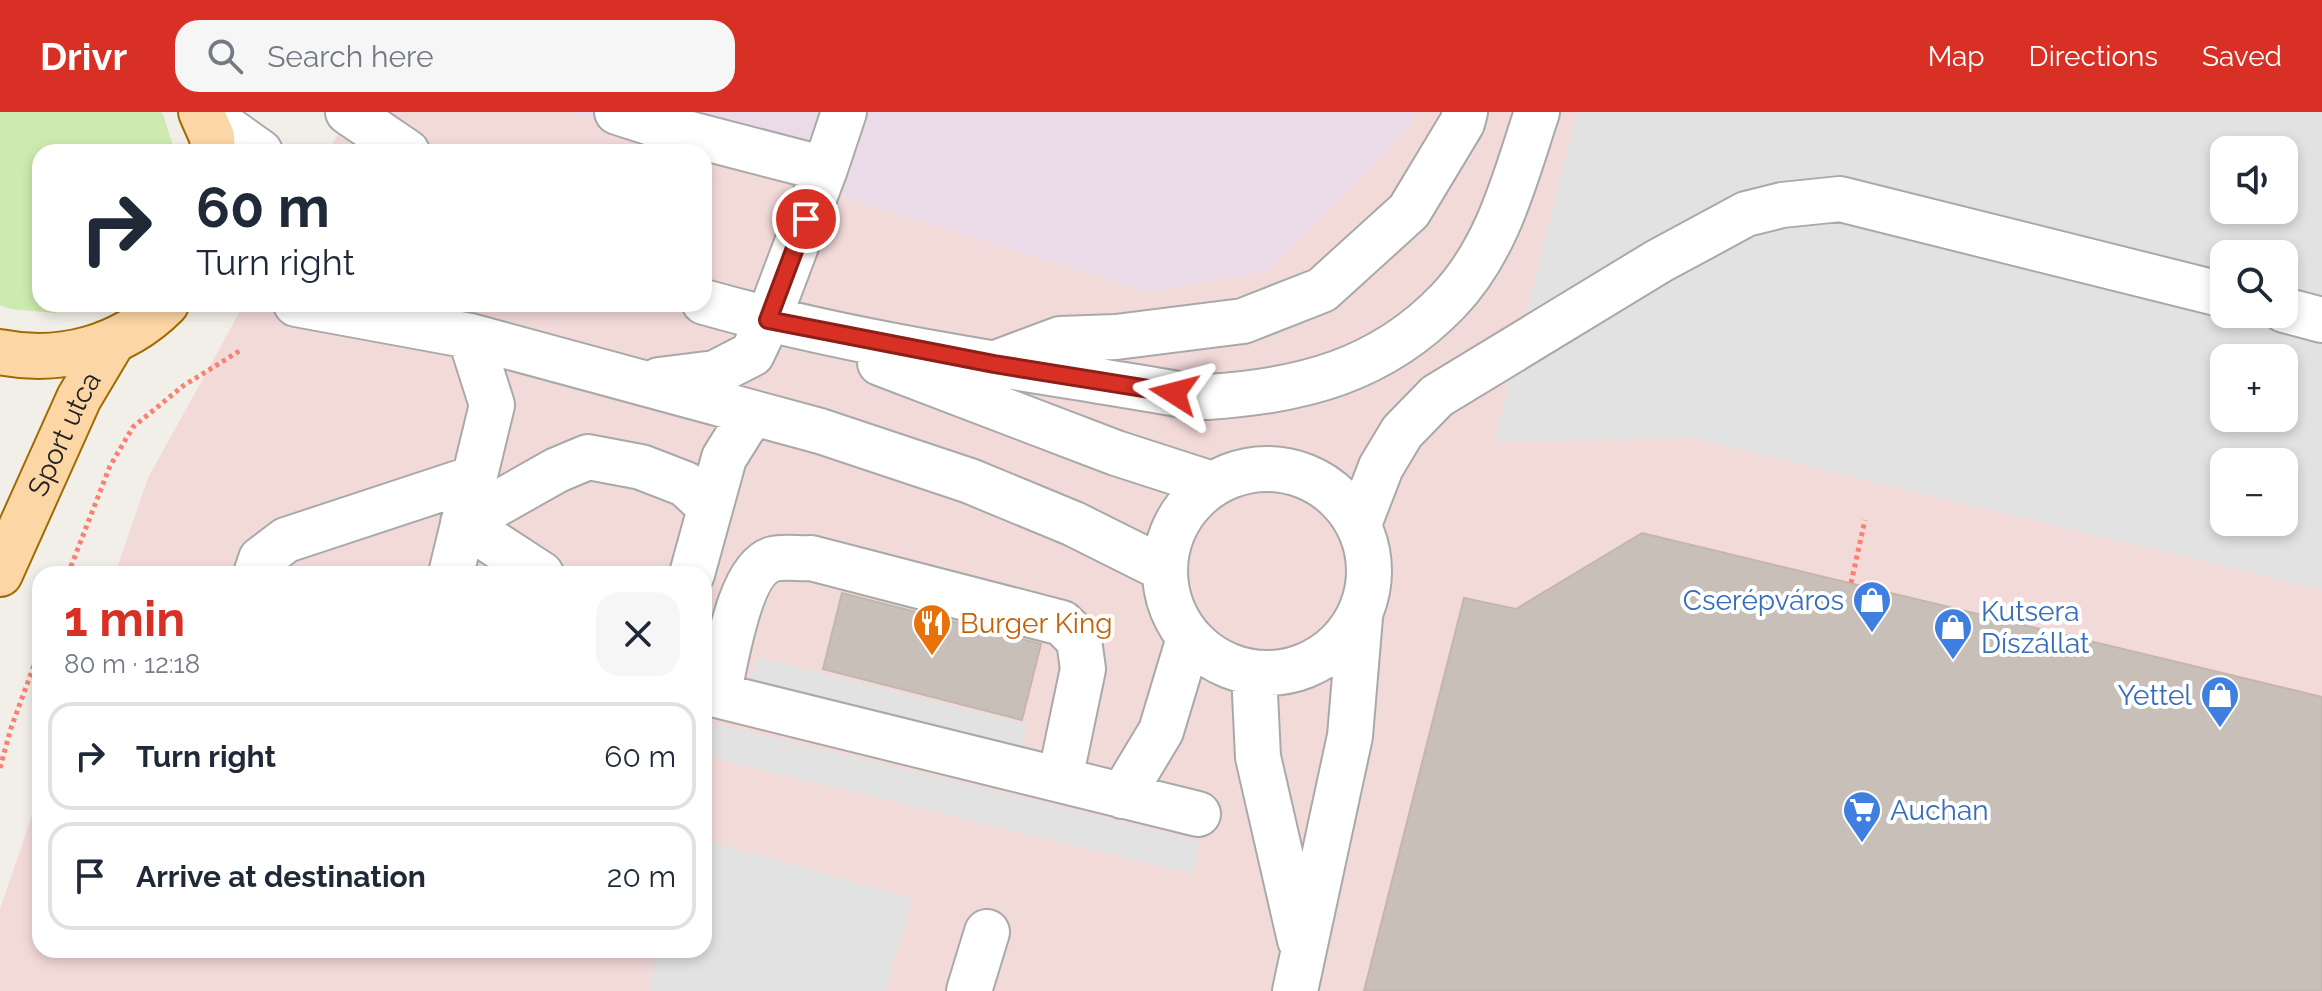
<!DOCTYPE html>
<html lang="en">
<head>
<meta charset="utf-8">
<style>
  :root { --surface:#fff; --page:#f6f6f7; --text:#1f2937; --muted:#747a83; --line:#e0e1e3; --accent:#d93025 }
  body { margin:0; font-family:Raleway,sans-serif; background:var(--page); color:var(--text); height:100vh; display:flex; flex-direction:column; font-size:30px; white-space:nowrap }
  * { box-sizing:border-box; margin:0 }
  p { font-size:26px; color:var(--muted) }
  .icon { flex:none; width:44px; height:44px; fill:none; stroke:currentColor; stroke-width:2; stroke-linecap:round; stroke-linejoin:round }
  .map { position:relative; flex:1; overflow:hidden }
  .panel { position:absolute; left:32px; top:454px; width:680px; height:392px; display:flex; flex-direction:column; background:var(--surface); border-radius:24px; box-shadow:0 4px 12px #0003 }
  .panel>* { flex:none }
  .hud { position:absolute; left:32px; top:32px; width:680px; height:168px; border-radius:24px; box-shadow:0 4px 12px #0003; background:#fff; color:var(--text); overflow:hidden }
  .fabs { position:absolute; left:2210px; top:24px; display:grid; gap:16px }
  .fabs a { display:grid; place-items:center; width:88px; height:88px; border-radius:16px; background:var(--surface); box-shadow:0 4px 12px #0003; font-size:40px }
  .pin { position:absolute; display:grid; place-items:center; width:68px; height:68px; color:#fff; margin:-34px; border:4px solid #fff; border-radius:50%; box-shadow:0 2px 8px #0007 }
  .me { position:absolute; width:88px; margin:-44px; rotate:279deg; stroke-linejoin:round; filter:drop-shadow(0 0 6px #0008) }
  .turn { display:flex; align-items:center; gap:28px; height:168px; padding:0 32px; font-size:36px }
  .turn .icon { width:104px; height:104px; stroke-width:2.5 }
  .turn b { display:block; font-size:56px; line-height:68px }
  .round { display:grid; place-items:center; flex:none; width:84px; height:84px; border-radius:24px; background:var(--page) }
  .headline { display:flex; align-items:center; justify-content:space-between; height:136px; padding:0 32px }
  h1 { font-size:48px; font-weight:700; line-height:60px; color:var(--accent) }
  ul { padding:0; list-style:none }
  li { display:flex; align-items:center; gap:24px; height:108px; margin:0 16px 12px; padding:0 16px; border:4px solid var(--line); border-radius:24px }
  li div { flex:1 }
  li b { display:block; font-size:30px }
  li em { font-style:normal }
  header { display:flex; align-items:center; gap:48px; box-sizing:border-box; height:112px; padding:0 40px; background:var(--accent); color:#fff }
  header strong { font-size:38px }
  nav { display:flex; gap:44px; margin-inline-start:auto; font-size:28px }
  .search { width:560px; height:72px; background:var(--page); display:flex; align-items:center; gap:20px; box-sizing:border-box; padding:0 28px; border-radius:24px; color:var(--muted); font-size:30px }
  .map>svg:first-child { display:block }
  .commercial { fill:#f2dad9; fill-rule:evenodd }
  .industrial { fill:#ebdbe8 }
  .grass { fill:#cdebb0 }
  .parking { fill:#e2e2e2; fill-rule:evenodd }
  .building { fill:#c7bfb8; stroke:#c4b6ab; stroke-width:2 }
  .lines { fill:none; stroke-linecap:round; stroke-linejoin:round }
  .minor-casing { stroke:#a9a9a9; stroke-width:48 }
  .major-casing { stroke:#a06b00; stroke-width:48 }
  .path { stroke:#fa8072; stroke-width:5; stroke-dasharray:4 4; stroke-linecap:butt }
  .minor { stroke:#fff; stroke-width:44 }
  .major { stroke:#fcd6a4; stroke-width:44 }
  .route-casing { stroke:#8d1f18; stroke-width:20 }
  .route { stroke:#d93025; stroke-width:14 }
  .labels { text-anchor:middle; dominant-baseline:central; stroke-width:8; stroke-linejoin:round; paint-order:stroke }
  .street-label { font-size:28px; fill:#222; stroke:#fff }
  .shop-label { font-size:28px; fill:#366cbe; stroke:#fff; text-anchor:end }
  .food-label { font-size:28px; fill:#c56008; stroke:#fff; text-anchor:start }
</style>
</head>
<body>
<header>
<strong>Drivr</strong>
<div class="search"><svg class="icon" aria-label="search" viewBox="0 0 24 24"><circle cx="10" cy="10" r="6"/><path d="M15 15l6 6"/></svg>Search here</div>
<nav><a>Map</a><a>Directions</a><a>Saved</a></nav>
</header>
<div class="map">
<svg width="2322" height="879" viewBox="0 0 2322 879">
  <rect width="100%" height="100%" fill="#f2efe9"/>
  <path class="commercial" d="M350 0H567L697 40H328Z
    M1415 0H2322V879H0V797L40 680V838H704V462H115L148 366 244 192H704V42L1268 159 1410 15ZM2224 38H2284V98H2224ZM2224 142H2284V202H2224ZM2224 246H2284V306H2224ZM2224 350H2284V410H2224Z"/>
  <path class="industrial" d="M567 0H1415L1410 15 1268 159 1150 180Z"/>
  <path class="grass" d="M0 0H161L163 2 175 40H40V192H88L55 201 10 197 0 193Z"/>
  <path class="parking" d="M1577 0H2322V478L1692 326 1494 330ZM2224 38H2284V98H2224ZM2224 142H2284V202H2224ZM2224 246H2284V306H2224ZM2224 350H2284V410H2224Z
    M757 545 1027 612 1021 642 750 575Z
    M709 610 1200 729 1192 762 704 644V631Z
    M704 728 913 787 885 879H648L659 838H704Z"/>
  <path class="building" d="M1642 421 2322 585V879H1364L1464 486 1516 497Z
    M842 481 1041 532 1022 608 823 557Z"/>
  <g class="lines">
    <g class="minor-casing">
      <path id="minor" d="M204 0 260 40
        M348 0 407 40
        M617 0 667 16 825 57
        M704 190C828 225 956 246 1082 266 1110 271 1138 275 1166 280 1179 282 1194 286 1208 285 1301 279 1381 259 1448 189 1498 137 1515 66 1537 0
        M296 192 470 224 820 319 970 369 1074 412 1164 457
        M2284 198 2322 208
        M880 251 1116 341 1212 372
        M996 251 1060 227 1116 225 1243 209 1322 178 1409 99 1462 11 1465 0
        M659 268 715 261 752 242 768 208 825 57 844 0
        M1165 459a102 102 0 1 1 204 0a102 102 0 1 1-204 0Z
        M463 411 557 358 588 345 641 355 685 372 710 395
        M463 411 541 462
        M1359 412 1381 355 1402 320 1437 284 1659 149 1746 102 1782 93 1840 87 2224 183
        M256 462 261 447 286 428 474 366
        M451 462 492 293 470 224
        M692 462 724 346 752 301
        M1254 561 1258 645 1300 828
        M704 580 1198 702
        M718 583C726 551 738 457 773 447 784 444 800 447 811 446L1062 511 1079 528 1083 557 1060 667
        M1122 684 1161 619 1189 526
        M969 879 987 820
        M1295 879 1350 624 1360 505"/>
    </g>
    <g class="major-casing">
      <g id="major">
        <path d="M201 0 212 25 213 40"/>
        <path d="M0 240C60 252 122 236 166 192"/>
        <path id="s1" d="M0 462 79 286 113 229"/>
      </g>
    </g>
    <path class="path" d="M68 462 110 354 133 315 183 274 241 238
      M1851 471 1865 408
      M0 656 11 616 40 537"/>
    <use href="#minor" class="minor"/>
    <use href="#major" class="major"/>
  </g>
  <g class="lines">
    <g class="route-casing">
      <path id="route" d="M806 107 768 208 994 252 1174 281"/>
    </g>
    <use href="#route" class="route"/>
  </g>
  <defs>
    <g id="shop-pin" transform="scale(2)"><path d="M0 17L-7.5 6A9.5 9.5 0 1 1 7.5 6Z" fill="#3f7fe0" stroke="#fff"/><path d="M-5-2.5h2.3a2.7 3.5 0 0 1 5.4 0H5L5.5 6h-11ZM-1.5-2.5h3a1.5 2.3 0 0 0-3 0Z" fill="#fff"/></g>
    <g id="restaurant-pin" transform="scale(2)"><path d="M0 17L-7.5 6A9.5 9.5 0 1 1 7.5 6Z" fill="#e8710a" stroke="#fff"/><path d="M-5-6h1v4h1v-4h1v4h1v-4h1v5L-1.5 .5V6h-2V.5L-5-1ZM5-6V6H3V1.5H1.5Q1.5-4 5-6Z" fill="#fff"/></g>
    <g id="supermarket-pin" transform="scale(2)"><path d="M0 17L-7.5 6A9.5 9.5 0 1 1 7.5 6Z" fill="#3f7fe0" stroke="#fff"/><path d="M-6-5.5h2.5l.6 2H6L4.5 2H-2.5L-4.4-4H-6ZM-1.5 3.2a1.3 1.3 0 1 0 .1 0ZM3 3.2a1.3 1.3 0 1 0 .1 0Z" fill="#fff"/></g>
  </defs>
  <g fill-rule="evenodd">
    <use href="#shop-pin" x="1872" y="488"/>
    <use href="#restaurant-pin" x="932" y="511"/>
    <use href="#shop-pin" x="1953" y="515"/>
    <use href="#shop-pin" x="2220" y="583"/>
    <use href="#supermarket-pin" x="1862" y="698"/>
  </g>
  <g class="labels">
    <g class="street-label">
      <text stroke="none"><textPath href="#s1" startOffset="154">Sport utca</textPath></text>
    </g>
    <g class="shop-label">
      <text x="1844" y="488">Cserépváros</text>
      <text x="1981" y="499" text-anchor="start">Kutsera<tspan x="1981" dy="32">Díszállat</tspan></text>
      <text x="2192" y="583">Yettel</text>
      <text x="1890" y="698" text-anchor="start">Auchan</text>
    </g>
    <g class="food-label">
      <text x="960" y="511">Burger King</text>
    </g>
  </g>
</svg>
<div class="fabs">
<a><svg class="icon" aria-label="sound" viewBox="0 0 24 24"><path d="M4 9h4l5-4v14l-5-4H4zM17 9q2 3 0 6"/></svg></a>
<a><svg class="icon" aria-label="search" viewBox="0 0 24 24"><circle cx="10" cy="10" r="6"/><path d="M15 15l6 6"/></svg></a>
<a>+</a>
<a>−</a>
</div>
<div class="pin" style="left:806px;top:107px;background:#d93025"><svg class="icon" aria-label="arrive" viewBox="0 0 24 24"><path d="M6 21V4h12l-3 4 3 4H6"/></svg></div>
<svg class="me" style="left:1174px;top:281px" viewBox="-20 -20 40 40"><path d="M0-17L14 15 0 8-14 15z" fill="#d93025" stroke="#fff" stroke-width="4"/></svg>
<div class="hud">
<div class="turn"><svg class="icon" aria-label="right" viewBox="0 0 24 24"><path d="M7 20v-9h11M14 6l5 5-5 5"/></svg><div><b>60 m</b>Turn right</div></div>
</div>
<section class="panel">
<div class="headline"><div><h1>1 min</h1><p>80 m · 12:18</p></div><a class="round"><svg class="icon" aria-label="close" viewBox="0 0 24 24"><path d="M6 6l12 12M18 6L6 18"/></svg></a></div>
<ul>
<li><svg class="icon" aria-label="right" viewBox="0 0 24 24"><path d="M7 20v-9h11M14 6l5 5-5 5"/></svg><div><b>Turn right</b></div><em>60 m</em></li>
<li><svg class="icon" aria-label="arrive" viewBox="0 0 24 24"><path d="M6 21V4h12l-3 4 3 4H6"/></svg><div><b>Arrive at destination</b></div><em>20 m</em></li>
</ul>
</section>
</div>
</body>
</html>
